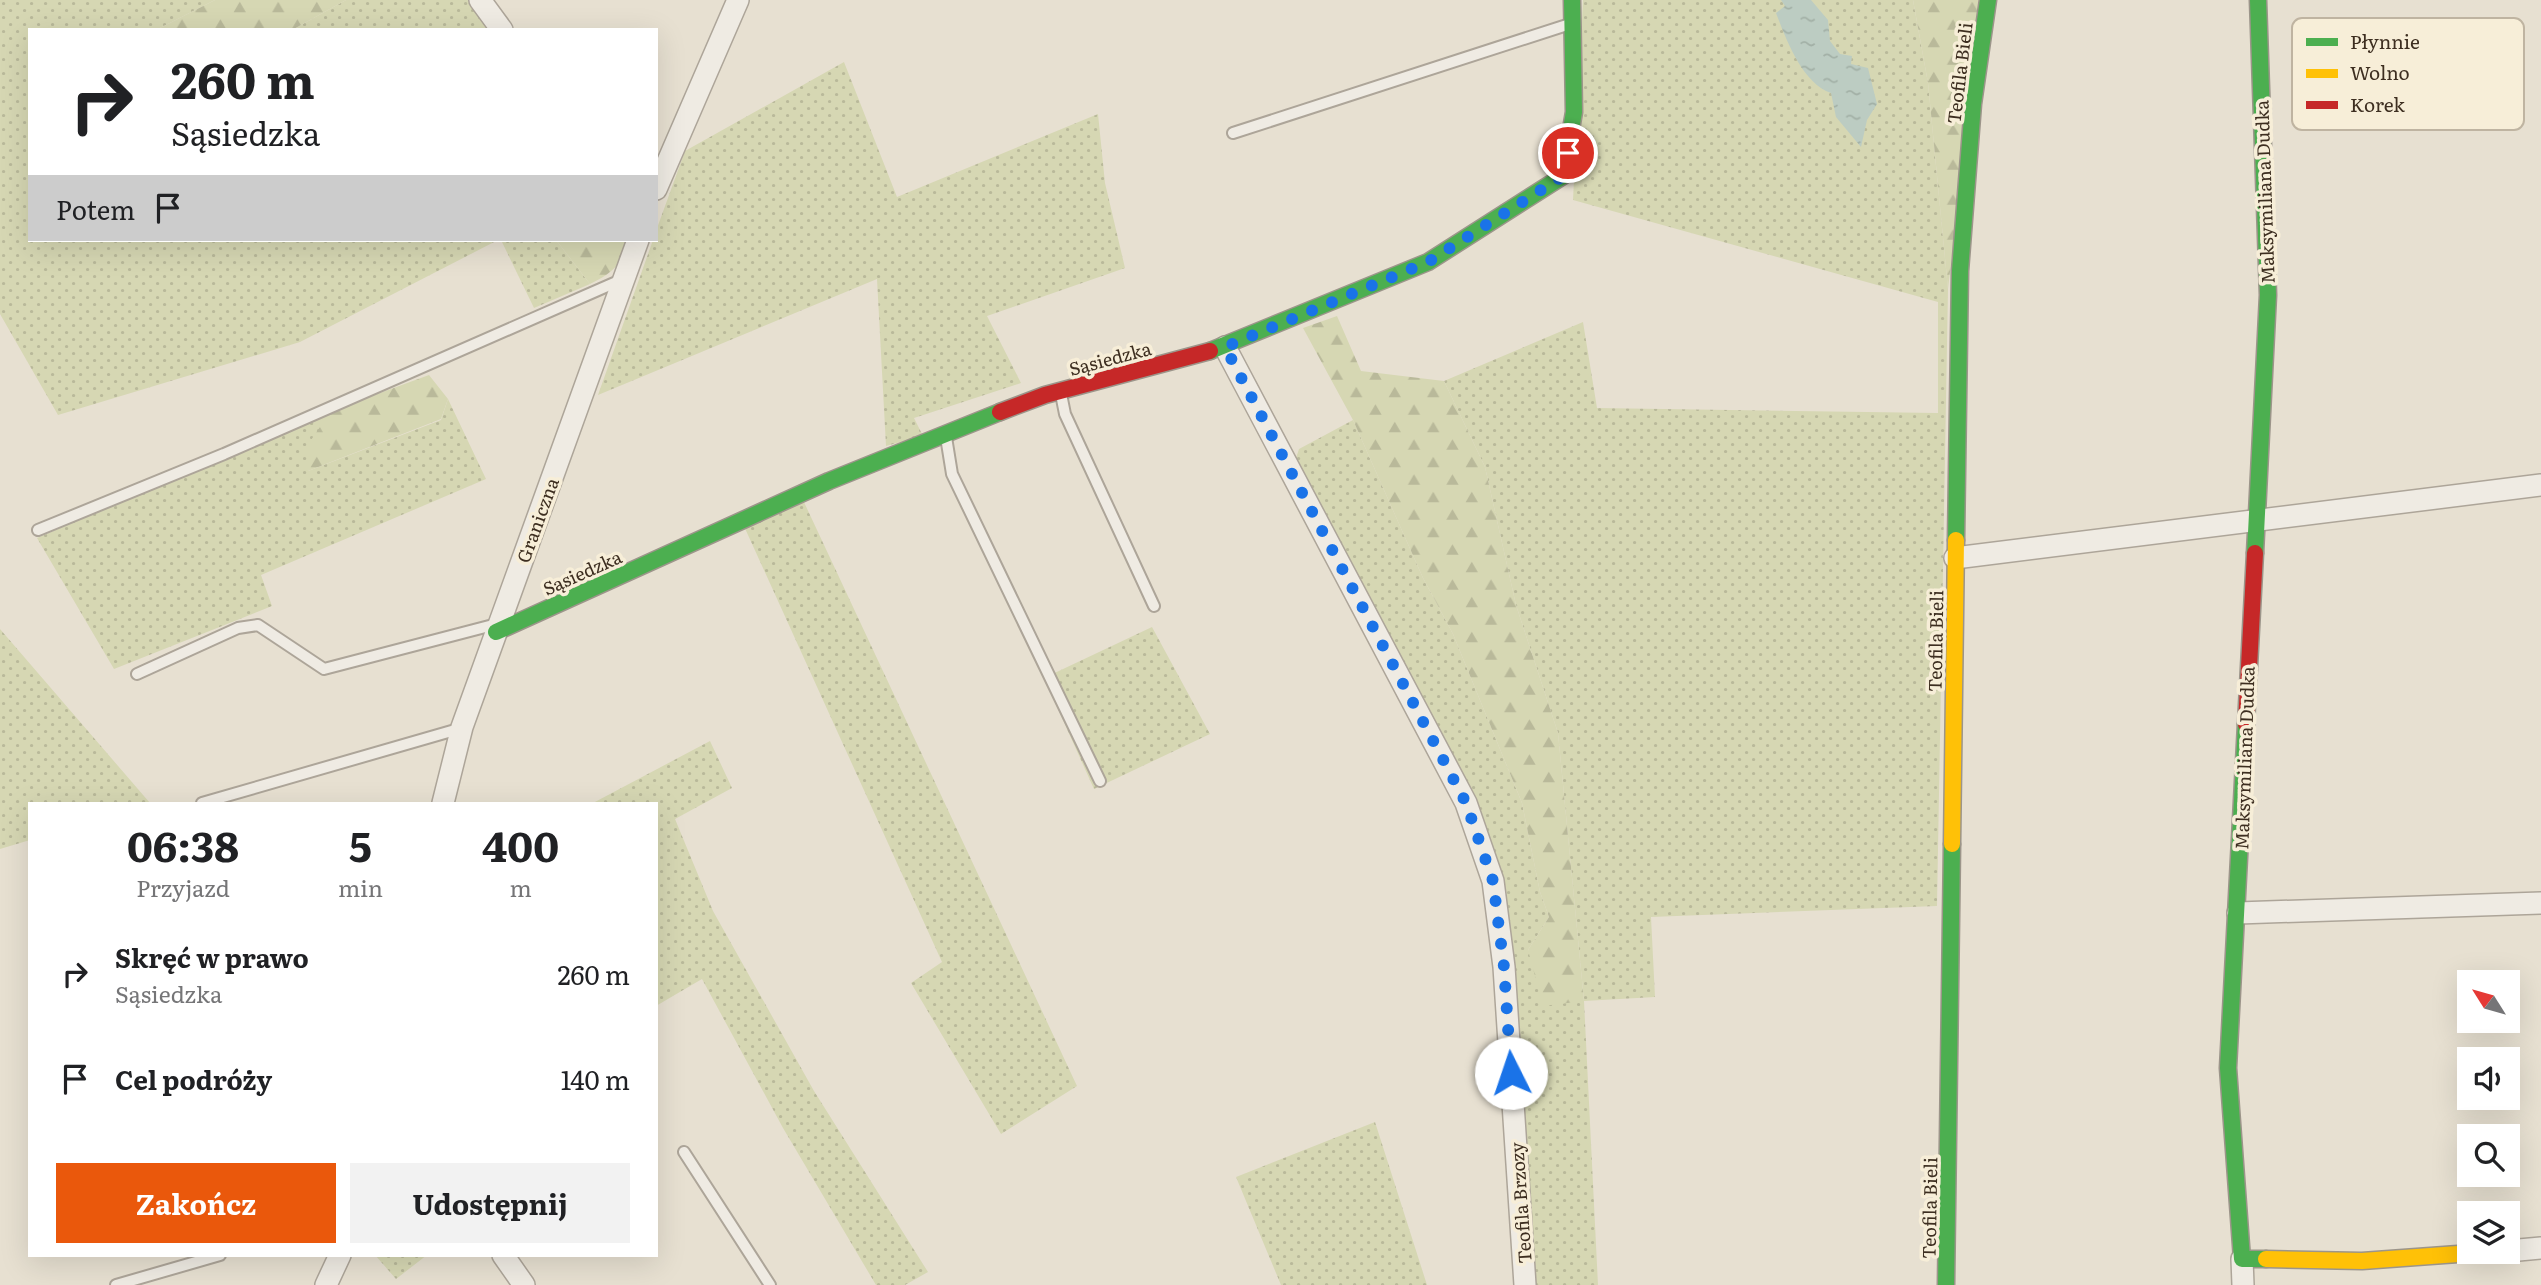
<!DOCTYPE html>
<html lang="pl">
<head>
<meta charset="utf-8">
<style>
  :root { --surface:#fff; --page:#f2f2f2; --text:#202124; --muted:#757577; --accent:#ea580c }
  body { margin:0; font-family:Literata,serif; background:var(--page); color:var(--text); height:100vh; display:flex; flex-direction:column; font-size:26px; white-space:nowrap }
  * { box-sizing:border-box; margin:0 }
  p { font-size:23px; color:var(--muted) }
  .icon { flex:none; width:38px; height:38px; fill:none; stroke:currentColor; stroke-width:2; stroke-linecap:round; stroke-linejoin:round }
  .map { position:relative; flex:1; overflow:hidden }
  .details { position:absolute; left:28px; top:802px; width:630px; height:455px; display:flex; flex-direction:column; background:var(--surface); border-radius:0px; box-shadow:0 7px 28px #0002 }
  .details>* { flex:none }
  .top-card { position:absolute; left:28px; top:28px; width:630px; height:214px; border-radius:0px; box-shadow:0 7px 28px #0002; background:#fff; color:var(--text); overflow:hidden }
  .needle { width:46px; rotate:307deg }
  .controls { position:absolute; left:2457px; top:970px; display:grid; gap:14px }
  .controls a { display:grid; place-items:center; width:63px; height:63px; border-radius:0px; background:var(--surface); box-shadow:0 7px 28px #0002; font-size:35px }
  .pin { position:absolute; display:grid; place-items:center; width:60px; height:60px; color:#fff; margin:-30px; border:4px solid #fff; border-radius:50%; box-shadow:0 2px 7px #0007 }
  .me { position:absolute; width:77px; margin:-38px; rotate:356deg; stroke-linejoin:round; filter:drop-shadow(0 0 5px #0008) }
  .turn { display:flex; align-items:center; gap:24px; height:147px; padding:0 28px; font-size:32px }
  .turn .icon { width:91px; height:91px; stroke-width:2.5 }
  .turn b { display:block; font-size:49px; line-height:60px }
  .then { display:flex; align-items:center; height:66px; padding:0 28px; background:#0003; gap:14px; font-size:26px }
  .eta { display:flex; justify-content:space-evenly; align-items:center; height:119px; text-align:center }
  .eta b { font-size:42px; font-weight:700; line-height:49px }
  .primary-button { display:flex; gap:14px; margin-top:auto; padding:14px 28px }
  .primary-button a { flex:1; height:80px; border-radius:0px; background:var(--accent); color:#fff; font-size:28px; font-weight:700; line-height:80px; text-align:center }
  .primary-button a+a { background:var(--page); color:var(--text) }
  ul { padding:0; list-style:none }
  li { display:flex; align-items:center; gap:21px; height:105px; padding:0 28px }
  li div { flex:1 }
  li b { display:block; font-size:26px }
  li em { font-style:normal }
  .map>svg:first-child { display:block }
  .grass { fill:url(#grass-dots) }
  .forest { fill:url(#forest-firs) }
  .water { fill:url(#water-ripples) }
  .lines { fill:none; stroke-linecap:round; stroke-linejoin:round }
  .lane-casing { stroke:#ada599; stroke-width:14 }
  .street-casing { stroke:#ada599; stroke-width:24 }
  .fast-casing { stroke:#9c958a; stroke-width:19 }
  .slow-casing { stroke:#9c958a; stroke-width:19 }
  .jam-casing { stroke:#9c958a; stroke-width:19 }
  .lane { stroke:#efebe3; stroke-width:10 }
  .street { stroke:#efebe3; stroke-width:21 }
  .fast { stroke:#4caf50; stroke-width:16 }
  .slow { stroke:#ffc107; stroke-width:16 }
  .jam { stroke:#c62828; stroke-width:16 }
  .route { stroke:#1a73e8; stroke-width:12; stroke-dasharray:0 21.6 }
  .labels { text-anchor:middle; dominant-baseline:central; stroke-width:7; stroke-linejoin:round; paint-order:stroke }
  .street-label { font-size:18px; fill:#3d2e20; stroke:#f7eed8 }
  .key { fill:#f7eed8; stroke:#bfb4a1; stroke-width:2 }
  .key-label { font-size:19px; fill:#3d2e20 }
</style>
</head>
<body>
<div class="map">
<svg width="2541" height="1285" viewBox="0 0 2541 1285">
  <defs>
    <pattern id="grass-dots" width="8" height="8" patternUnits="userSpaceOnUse" patternTransform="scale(1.75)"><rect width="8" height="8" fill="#d6d7b3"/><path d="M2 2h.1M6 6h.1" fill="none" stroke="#b9b99a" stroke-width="1.8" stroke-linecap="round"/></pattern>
    <pattern id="forest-firs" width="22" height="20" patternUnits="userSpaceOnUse" patternTransform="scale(1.75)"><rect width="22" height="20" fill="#d6d7b3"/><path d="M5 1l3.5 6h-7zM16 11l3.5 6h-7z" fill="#b9b99a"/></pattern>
    <pattern id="water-ripples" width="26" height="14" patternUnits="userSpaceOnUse" patternTransform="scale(1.75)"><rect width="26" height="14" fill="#bcccc2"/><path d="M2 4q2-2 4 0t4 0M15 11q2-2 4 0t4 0" fill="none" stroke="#a2b0a6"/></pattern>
  </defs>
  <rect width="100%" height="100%" fill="#e7e0d1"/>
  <path class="grass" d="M0 0H215L156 30H30V240H498L300 342 58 415 0 314Z
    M346 0H468L491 30H292Z
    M1583 0H1913L1928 83 1948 289 1937 906 1651 917 1655 997 1584 1001 1598 1285H1533L1506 889 1472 795 1295 461 1299 449 1353 420 1423 578 1453 634 1522 803 1540 892 1549 917 1528 950 1584 1001 1558 733 1516 605 1485 467 1444 381 1583 322 1597 408 1938 413V302L1573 200Z
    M844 62 897 197 1098 114 1105 183 1125 268 987 316 1021 383 914 418 923 436 886 446 877 279 598 395 653 240H656V231L685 151Z
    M501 240H556L590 284 534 308Z
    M448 399 486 479 261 575 272 606 114 669 37 538 331 411 308 471 441 420Z
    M803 500 1077 1086 1001 1134 911 983 942 962 743 524Z
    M1152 627 1210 734 1094 789 1044 678Z
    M0 629 150 803H30V840L0 849Z
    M710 741 732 788 675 819 713 911 814 1091 928 1272 905 1285H876L783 1128 702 979 656 1006V803H593Z
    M1375 1122 1427 1285H1281L1236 1177Z
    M375 1255H427L396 1279Z"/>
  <path class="forest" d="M215 0H346L292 30H156Z
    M1913 0H1982L1948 289 1928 83Z
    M556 240H630C622 264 613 273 590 284Z
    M1337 316 1361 371 1444 381 1485 467 1516 605 1558 733 1584 1001 1543 1006 1528 950 1549 917 1540 892 1522 803 1453 634 1423 578 1353 420 1303 328Z
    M429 375 448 399 441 419 308 471 309 443 331 411Z"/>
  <path class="water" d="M1781 0H1811L1828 20 1830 41 1840 54 1852 56 1851 64 1868 68 1877 104 1867 120 1861 147 1836 117 1831 93C1802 83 1786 39 1776 13L1785 6Z"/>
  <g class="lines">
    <g class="lane-casing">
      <path id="lane" d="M1233 133 1570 24
        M1061 394 1065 414 1154 606
        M946 437 952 474 1100 781
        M38 530 224 454 621 280
        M137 674 238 628 258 625 324 669 493 625
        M202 803 462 728
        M684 1152 770 1285
        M116 1285 220 1255"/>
    </g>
    <g class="street-casing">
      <path id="street" d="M480 0 502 30
        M656 189 738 0
        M1225 347 1466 803 1493 881 1504 967 1525 1285
        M1955 558 2541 485
        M443 803 462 727 638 240
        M2238 913 2541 903
        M2508 1251 2541 1248
        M503 1255 524 1285
        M2242 1259 2243 1285
        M326 1285 340 1255"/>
    </g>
    <g class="fast-casing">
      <path id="fast" d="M1210 351 1428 262 1563 176 1574 112 1572 0
        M1956 540 1960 271 1973 104 1988 0
        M2255 553 2268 295 2258 0
        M496 632 829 481 1000 412
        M2246 724 2228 1068 2242 1259H2266
        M1946 1285 1952 844"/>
    </g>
    <g class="slow-casing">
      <path id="slow" d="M1952 844 1956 540
        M2266 1259 2362 1261 2499 1251"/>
    </g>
    <g class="jam-casing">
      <path id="jam" d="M1000 412 1045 395 1210 351
        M2246 724 2255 553"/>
    </g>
    <use href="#lane" class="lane"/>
    <use href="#street" class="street"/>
    <use href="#fast" class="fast"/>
    <use href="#slow" class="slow"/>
    <use href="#jam" class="jam"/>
  </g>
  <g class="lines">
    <path class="route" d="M1511 1073 1504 967 1493 881 1466 803 1225 347 1428 262 1563 176 1568 153"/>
  </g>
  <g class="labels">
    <g class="street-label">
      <text transform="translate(1959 73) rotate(-83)">Teofila Bieli</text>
      <text transform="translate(2264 192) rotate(-92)">Maksymiliana Dudka</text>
      <text transform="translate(1110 358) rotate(-15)">Sąsiedzka</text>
      <text transform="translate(537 520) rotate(-70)">Graniczna</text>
      <text transform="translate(582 572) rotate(-24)">Sąsiedzka</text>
      <text transform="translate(1935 641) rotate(-89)">Teofila Bieli</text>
      <text transform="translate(2244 758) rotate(-88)">Maksymiliana Dudka</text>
      <text transform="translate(1520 1203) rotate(-94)">Teofila Brzozy</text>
      <text transform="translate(1929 1208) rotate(-89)">Teofila Bieli</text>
    </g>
  </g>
  <rect x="2292" y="18" width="232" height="112" rx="10" class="key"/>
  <rect x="2306" y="38" width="32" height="8" fill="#4caf50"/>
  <rect x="2306" y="69" width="32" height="9" fill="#ffc107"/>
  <rect x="2306" y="101" width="32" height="8" fill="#c62828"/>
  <g class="key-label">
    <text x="2350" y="49">Płynnie</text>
    <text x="2350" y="80">Wolno</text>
    <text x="2350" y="112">Korek</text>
  </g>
</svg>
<div class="controls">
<a><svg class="needle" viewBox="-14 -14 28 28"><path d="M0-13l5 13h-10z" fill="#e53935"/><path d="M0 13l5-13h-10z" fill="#757577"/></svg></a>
<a><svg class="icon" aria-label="sound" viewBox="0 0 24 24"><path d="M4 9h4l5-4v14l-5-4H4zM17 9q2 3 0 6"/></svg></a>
<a><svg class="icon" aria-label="search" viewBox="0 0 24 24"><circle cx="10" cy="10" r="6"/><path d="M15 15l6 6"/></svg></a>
<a><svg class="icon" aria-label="layers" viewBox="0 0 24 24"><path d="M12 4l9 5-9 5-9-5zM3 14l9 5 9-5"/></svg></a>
</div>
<div class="pin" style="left:1568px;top:153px;background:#d93025"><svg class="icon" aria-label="arrive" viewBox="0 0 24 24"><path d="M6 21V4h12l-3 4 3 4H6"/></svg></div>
<svg class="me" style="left:1511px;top:1073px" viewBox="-20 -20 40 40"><circle r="19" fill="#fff"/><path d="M0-13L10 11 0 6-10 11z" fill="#1a73e8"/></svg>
<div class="top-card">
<div class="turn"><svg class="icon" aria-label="right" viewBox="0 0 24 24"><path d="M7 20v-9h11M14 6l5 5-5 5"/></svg><div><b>260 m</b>Sąsiedzka</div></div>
<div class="then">Potem<svg class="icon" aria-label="arrive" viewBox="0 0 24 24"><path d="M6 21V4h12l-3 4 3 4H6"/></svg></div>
</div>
<section class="details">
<div class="eta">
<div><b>06:38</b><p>Przyjazd</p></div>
<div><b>5</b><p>min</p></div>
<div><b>400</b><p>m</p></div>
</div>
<ul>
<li><svg class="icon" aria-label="right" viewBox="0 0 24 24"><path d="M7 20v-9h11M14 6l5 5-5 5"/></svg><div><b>Skręć w prawo</b><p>Sąsiedzka</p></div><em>260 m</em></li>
<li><svg class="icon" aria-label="arrive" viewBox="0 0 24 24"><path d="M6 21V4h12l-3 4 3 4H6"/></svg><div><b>Cel podróży</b></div><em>140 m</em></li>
</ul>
<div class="primary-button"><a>Zakończ</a><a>Udostępnij</a></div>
</section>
</div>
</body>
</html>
